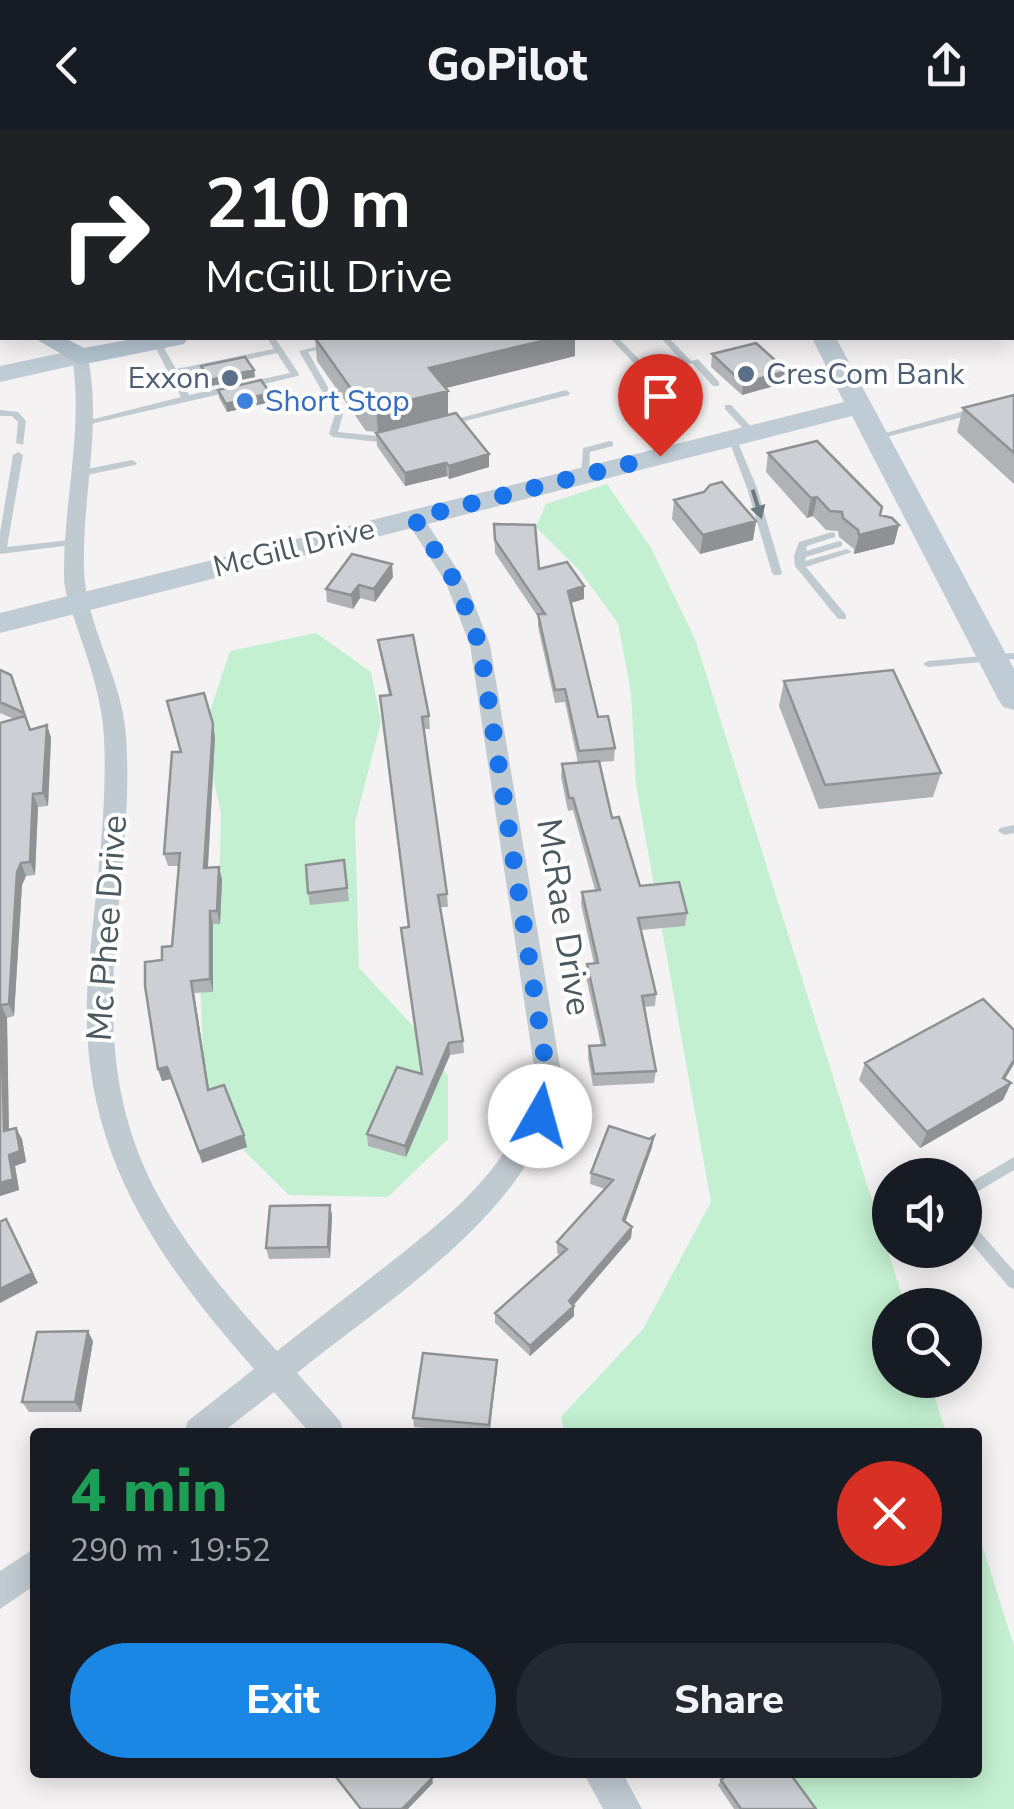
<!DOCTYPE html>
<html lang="en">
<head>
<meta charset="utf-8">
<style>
  :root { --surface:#171b24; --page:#242831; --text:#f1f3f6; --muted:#9ea1a6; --accent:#1b87e5 }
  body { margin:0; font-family:"Nunito Sans",sans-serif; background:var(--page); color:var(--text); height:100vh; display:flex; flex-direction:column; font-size:38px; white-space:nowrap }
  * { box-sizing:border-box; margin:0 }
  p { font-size:32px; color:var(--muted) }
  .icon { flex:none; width:55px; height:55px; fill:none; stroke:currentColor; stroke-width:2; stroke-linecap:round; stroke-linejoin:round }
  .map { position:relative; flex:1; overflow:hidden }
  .drawer { position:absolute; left:30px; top:1298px; width:952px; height:350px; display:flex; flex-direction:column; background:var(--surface); border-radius:10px; box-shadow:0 5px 25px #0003 }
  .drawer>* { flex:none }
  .banner { position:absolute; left:0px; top:0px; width:1015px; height:210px; box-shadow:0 5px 25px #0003; background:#202124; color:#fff; overflow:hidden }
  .tools { position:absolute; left:872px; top:1028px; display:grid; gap:20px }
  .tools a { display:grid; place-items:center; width:110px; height:110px; border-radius:50%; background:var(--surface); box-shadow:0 5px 25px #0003; font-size:50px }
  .pin { position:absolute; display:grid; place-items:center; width:85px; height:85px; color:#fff; margin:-102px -42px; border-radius:50% 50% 50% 0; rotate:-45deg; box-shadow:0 0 10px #0007 }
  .pin .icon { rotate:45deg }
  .me { position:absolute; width:110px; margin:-55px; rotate:7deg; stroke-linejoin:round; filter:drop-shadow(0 0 8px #0008) }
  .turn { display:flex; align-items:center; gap:35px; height:210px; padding:0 40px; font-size:45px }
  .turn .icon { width:130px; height:130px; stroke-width:2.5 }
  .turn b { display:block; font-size:70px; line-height:85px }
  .round { display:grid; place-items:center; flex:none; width:105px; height:105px; border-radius:52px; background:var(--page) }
  .summary { display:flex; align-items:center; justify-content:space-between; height:170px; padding:0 40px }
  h1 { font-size:60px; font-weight:800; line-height:75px; color:#1e9e55 }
  .cta { display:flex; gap:20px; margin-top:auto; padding:20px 40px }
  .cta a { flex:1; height:115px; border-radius:60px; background:var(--accent); color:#fff; font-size:40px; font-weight:800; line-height:115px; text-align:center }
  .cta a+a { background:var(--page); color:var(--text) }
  header { display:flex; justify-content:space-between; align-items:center; height:130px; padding:0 40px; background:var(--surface); font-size:45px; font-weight:800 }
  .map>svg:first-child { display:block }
  .green { fill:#c3f0d0 }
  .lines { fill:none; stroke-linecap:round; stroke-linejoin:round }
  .lane { fill:#c0cbd1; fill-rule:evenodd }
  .street { fill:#c0cbd1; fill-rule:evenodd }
  .secondary { fill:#c0ccd5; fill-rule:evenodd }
  .primary { fill:#b3c4d0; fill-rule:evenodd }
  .wall { fill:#afb3b6 }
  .shaded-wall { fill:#8f9294 }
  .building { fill:#ccd0d4; stroke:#8f9294; stroke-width:2.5 }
  .oneway { fill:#6d7a82 }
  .route { stroke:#1a73e8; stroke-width:18; stroke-dasharray:0 32.4 }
  .service-dot { fill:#5c6f8a; stroke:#fff; stroke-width:4 }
  .shop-dot { fill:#3f7fe0; stroke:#fff; stroke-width:4 }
  .labels { text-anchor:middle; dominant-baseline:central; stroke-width:8; stroke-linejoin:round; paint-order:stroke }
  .far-service-label { font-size:30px; fill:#4e5e75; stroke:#fff; text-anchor:start }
  .far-shop-label { font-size:30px; fill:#366cbe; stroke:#fff; text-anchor:start }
  .far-street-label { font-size:30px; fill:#4a5860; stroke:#fff }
  .street-label { font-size:35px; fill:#4a5860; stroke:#fff }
</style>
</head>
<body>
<header><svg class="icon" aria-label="back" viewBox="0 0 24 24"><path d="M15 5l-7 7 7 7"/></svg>GoPilot<svg class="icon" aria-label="share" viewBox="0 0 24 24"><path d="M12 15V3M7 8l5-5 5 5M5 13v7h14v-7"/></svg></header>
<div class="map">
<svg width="1014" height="1679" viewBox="0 0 1014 1679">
  <rect width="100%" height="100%" fill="#f4f2f3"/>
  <path class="green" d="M607 354 651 418 695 509 905 1175H890V1250H929L946 1302H564L561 1287 643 1199 711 1072 636 655 631 563 618 493 579 440 536 397 546 374Z
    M316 503 371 542 381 592 355 692 359 838 413 896 448 946V1009L388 1067 289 1065 206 983 200 852 219 767 221 683 203 602 230 521Z
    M978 1402 1014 1516V1679H773L744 1643 978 1642Z"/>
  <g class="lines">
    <path class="lane" d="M562 0H570L572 2H565Z
      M638 0H654L648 2H635Z
      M705 0H713L714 2H707Z
      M858 0H866L867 2H860Z
      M1003 0H1011L1012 2H1005Z
      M0 98H2V103H0Z
      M1012 136H1014V141H1012Z
      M1012 151H1014V155H1012Z
      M267 208H275L299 244 298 246 86 295 82 292 181 267 152 211 153 209H159L176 239 274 219ZM277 223 290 243 189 265 178 244Z
      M353 208H366L308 222 343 284 338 302 378 306 394 304V308L378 312 333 307 329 304 335 284 299 221Z
      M610 208H618L651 241V245H645Z
      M661 208H669L691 231 698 229 719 252V256H713L692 233 685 235Z
      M566 260 570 263 569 265 449 295 445 292Z
      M725 275H731L755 301V305H749L725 279Z
      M975 278 979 281 978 283 875 310 871 307Z
      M0 280 18 282 26 291 23 315 16 313 18 292 12 286H0Z
      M732 305 736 308 757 358 782 443 780 445H774L772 443 747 358 728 308Z
      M610 311 613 312V316L590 322 589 345 587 347H581L583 318Z
      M18 322 23 325 7 417 77 409 82 412 80 414 0 424V403L13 325Z
      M132 330 137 333 135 335 82 346 77 343 82 340Z
      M832 402 835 403V407L807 416 806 421 839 411 842 412V416L806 427 805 431 847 419 852 422 806 437 846 485V489H838L795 436 794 426 799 412Z
      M1014 523V529L928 537 923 534 928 531Z
      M1014 695V703L1004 705 998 701 1000 698Z
      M1014 1027V1040L965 1069V1056Z
      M965 1090 970 1091 1014 1141V1159L1009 1157 965 1106Z"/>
    <path class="street" d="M80 222 88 227C102 298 82 366 84 438 85 495 122 547 126 605 131 676 121 746 115 817 101 1005 155 1086 277 1221 313 1193 350 1164 386 1136 452 1084 516 1035 536 949L470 515 446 453 405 388 407 384H421L466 453 490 515 562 949C534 1082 397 1162 297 1243L340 1291 344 1302H309L274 1262 223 1302H184L188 1291 254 1239C150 1121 76 1012 88 848 94 768 108 688 104 607 102 569 89 532 77 497 71 479 64 464 64 446 63 372 84 301 72 227Z
      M35 1418V1455L0 1479V1441Z
      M583 1642H622L642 1679H603Z"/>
    <path class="secondary" d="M812 208H836L1014 539V580L1003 577 998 569 852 286 0 503V483L844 272Z
      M80 219 89 222 93 227 89 232 0 252V236Z"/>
    <path class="primary" d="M1012 20H1014V34H1012Z
      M0 172 2 173V190L0 189Z
      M34 208H65L84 218 138 208H188L184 214 80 235Z"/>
  </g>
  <path class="wall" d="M730 0H841L828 2H733Z
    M2 22V73L0 72V23Z
    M315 208H575V226L445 258 448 261V285L489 337 449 349 447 346 405 356 377 316 376 303 377 302 366 301 317 231Z
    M712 224 787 241 785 253 742 265 711 237Z
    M201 236 254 240 255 247 211 256 202 243Z
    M218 260 270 263 271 272 227 282 219 268Z
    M1014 265V354L957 302 963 278Z
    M768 323 899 395 894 414 854 424V419L839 407 838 401 826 400 813 386 807 388 766 342Z
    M704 362 756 391 753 410 700 424 672 389 674 370Z
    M494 394 539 439 584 456V469L571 473 598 587 615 618 614 631 599 632 612 688 640 756 687 783 685 796 641 800 656 864 655 876 644 877 656 941 654 953 593 956 588 928 589 916 601 915 586 847 587 834H594L581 774 582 762 595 760 573 680 568 681 561 647 562 634 578 633 565 572 555 573 538 497V487L495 423Z
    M393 447 375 472 360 468 353 479 327 472 326 459Z
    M378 510 429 586 430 599H424L447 764 448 777H440L463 911 464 923 450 925 406 1027 368 1016 367 1004 421 944 389 566 380 523Z
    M0 540 11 545 30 600 47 595 51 608 48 676 38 677 35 745 26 746 22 755 14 886 7 888 9 1000 22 1009 26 1032 15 1036 19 1060 0 1066V593L14 589 0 583Z
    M784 551 941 643 933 667 819 679 779 576Z
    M215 607 208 738 219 737 222 750 220 794H213V862L194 863 209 960 247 1017 202 1033 171 949 162 951 158 939 162 830 172 816 178 736H168L164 724Z
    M344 730 349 771 310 775 308 763Z
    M865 933 1005 949 1011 953 1003 970 920 1018 859 950Z
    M654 1006 652 1017 625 1092 632 1097 631 1108 574 1175V1186L530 1226 495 1193V1183L560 1125 557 1123V1112L605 1059 590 1054 591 1043Z
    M330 1075 332 1086 330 1128 269 1129 266 1118Z
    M93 1211 81 1282H29L22 1272Z
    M497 1230 490 1302H468L414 1297 413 1288Z
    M721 1650 816 1679H734L718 1655Z"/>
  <path class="shaded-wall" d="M101 0H167L153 2H101Z
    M760 0H841L828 2H753Z
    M900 0H930L919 2H900Z
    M554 208H575V226L430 262 429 238Z
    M254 240 255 247 211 256 210 250Z
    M787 241 785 253 742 265 743 253Z
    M448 261V285L378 302 376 278Z
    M270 263 271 272 227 282 226 274Z
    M489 324V337L449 349V336Z
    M446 333 447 346 405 356V343Z
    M817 367 813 386 807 388 811 368Z
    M756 391 753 410 700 424 703 405Z
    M899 395 894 414 854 424 859 405Z
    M392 434 393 447 375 472 374 459Z
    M359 455 360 468 353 479 351 465Z
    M584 456V469L567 474 568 461Z
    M213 594 215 607 207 751 204 738Z
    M47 595 51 608 48 676 43 663Z
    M33 664 38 677 35 745 30 732Z
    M21 733 26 746 22 755 14 886 9 874 17 742Z
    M219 737 222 750 220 794 217 781Z
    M210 781 213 794V862L210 849Z
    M191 851 194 863 211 972 208 960Z
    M1 875 7 888 9 1013 4 1001Z
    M449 913 450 925 406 1027 405 1016Z
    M1014 930V934L998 961 1011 953 1003 970 920 1018 927 1002 1003 948Z
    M167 937 171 949 162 951 158 939Z
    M16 998 22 1009 26 1032 15 1036 19 1060 0 1066V1053Z
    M244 1005 247 1017 202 1033 199 1022Z
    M654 1006 652 1017 622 1101 623 1090Z
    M330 1075 332 1086 330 1128 328 1117Z
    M632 1097 631 1108 569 1180 574 1176V1186L530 1226V1216Z
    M12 1100 38 1153 0 1173V1159Z
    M88 1201 93 1211 81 1282 75 1272Z
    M497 1230V1240L489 1302V1295Z
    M432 1648 433 1653 408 1679H402Z"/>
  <path class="building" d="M54 0H105L107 2H56Z
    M375 0H526L528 2H361Z
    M2 22V59L0 58V23Z
    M315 208H554L429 238 448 261 376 278 364 277Z
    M756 213 787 241 743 253 712 224Z
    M245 227 254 240 210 250 201 236Z
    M261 250 270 263 226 274 218 260Z
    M1014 265V323L963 278Z
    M456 283 489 324 449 336 446 333 405 343 376 303Z
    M817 311 882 377 880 385 892 388 899 395 859 405 858 400 843 388 842 382 830 381 817 367 811 368 768 323Z
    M722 352 756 391 703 405 674 370 704 362 710 355Z
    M494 394 535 395 539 439 567 432 584 456 568 461 598 587 608 586 615 618 579 621 565 559 555 560 538 484H545L495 410Z
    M352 424 392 434 374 459 359 455 351 465 326 459Z
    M413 505 429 586 422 587 447 764 438 765 463 911 449 913 405 1016 367 1004 397 937 422 944 401 798 409 797 380 566 391 565 378 510Z
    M0 540 11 545 24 583 0 572Z
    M893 540 941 643 825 655 784 551Z
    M204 563 213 594 204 738 219 737 217 781H210V849L191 851 208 960 224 955 244 1005 199 1022 167 937 158 939 145 856V832L162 830V817L172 816 180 723 164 724 172 622H181L167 571Z
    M25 586 30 600 47 595 43 663 33 664 30 732 21 733 17 742 9 874 1 875 4 1001 16 998 20 1021 9 1025 13 1049 0 1053V593Z
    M599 631 612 688 619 687 640 756 679 752 687 783 638 788 656 864 642 866 656 941 594 944 589 916 605 915 587 834 598 833 582 762 600 760 573 668H569L562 634Z
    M344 730 347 758 308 763 306 735Z
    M983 869 1014 900V930L1003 948 1011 953 927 1002 865 933Z
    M609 996 649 1009 654 1006 623 1090 632 1097 569 1171 574 1176 530 1216 495 1183 567 1119 557 1112 613 1050 591 1043Z
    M330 1075 328 1117 266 1118 270 1076Z
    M6 1089 32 1143 0 1159V1092Z
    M88 1201 75 1272H22L37 1202Z
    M423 1223 497 1230 489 1295 413 1288Z
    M332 1642H427L432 1648 402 1679H361Z
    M730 1642H789L816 1679H741L721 1650Z"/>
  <defs><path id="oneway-solid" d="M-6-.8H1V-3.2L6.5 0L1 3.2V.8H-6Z" transform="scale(2.5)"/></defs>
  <use class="oneway" href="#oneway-solid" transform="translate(757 374) rotate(73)"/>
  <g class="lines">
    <path class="route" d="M540 986 548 949 480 516 456 453 414 388 660 326"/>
  </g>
  <g class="service-dot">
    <circle cx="746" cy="244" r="10"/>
    <circle cx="230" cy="248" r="10"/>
  </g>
  <circle class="shop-dot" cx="245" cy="271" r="10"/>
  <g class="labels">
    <g class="far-service-label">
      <text x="766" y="244">CresCom Bank</text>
      <text x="210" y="248" text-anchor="end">Exxon</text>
    </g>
    <g class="far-shop-label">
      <text x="265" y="271">Short Stop</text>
    </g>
    <g class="far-street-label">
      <text transform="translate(294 418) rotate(-14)">McGill Drive</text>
    </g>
    <g class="street-label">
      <text transform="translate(564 787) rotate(81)">McRae Drive</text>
      <text transform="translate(107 798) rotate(-86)">Mc Phee Drive</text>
    </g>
  </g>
</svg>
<div class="tools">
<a><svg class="icon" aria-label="sound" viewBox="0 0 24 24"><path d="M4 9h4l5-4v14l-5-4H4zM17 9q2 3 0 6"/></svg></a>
<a><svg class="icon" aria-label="search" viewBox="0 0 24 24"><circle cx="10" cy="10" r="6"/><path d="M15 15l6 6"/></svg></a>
</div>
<div class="pin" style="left:660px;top:326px;background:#d93025"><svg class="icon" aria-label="arrive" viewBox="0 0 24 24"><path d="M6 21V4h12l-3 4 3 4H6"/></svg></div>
<svg class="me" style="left:540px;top:986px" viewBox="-20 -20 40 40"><circle r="19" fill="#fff"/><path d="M0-13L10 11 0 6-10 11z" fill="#1a73e8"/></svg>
<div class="banner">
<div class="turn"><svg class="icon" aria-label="right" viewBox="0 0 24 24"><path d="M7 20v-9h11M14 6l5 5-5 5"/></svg><div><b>210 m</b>McGill Drive</div></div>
</div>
<section class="drawer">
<div class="summary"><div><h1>4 min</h1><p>290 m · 19:52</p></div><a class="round" style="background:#d93025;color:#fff"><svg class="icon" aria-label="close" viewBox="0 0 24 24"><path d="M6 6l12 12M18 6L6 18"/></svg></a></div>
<div class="cta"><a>Exit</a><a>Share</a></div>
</section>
</div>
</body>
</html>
